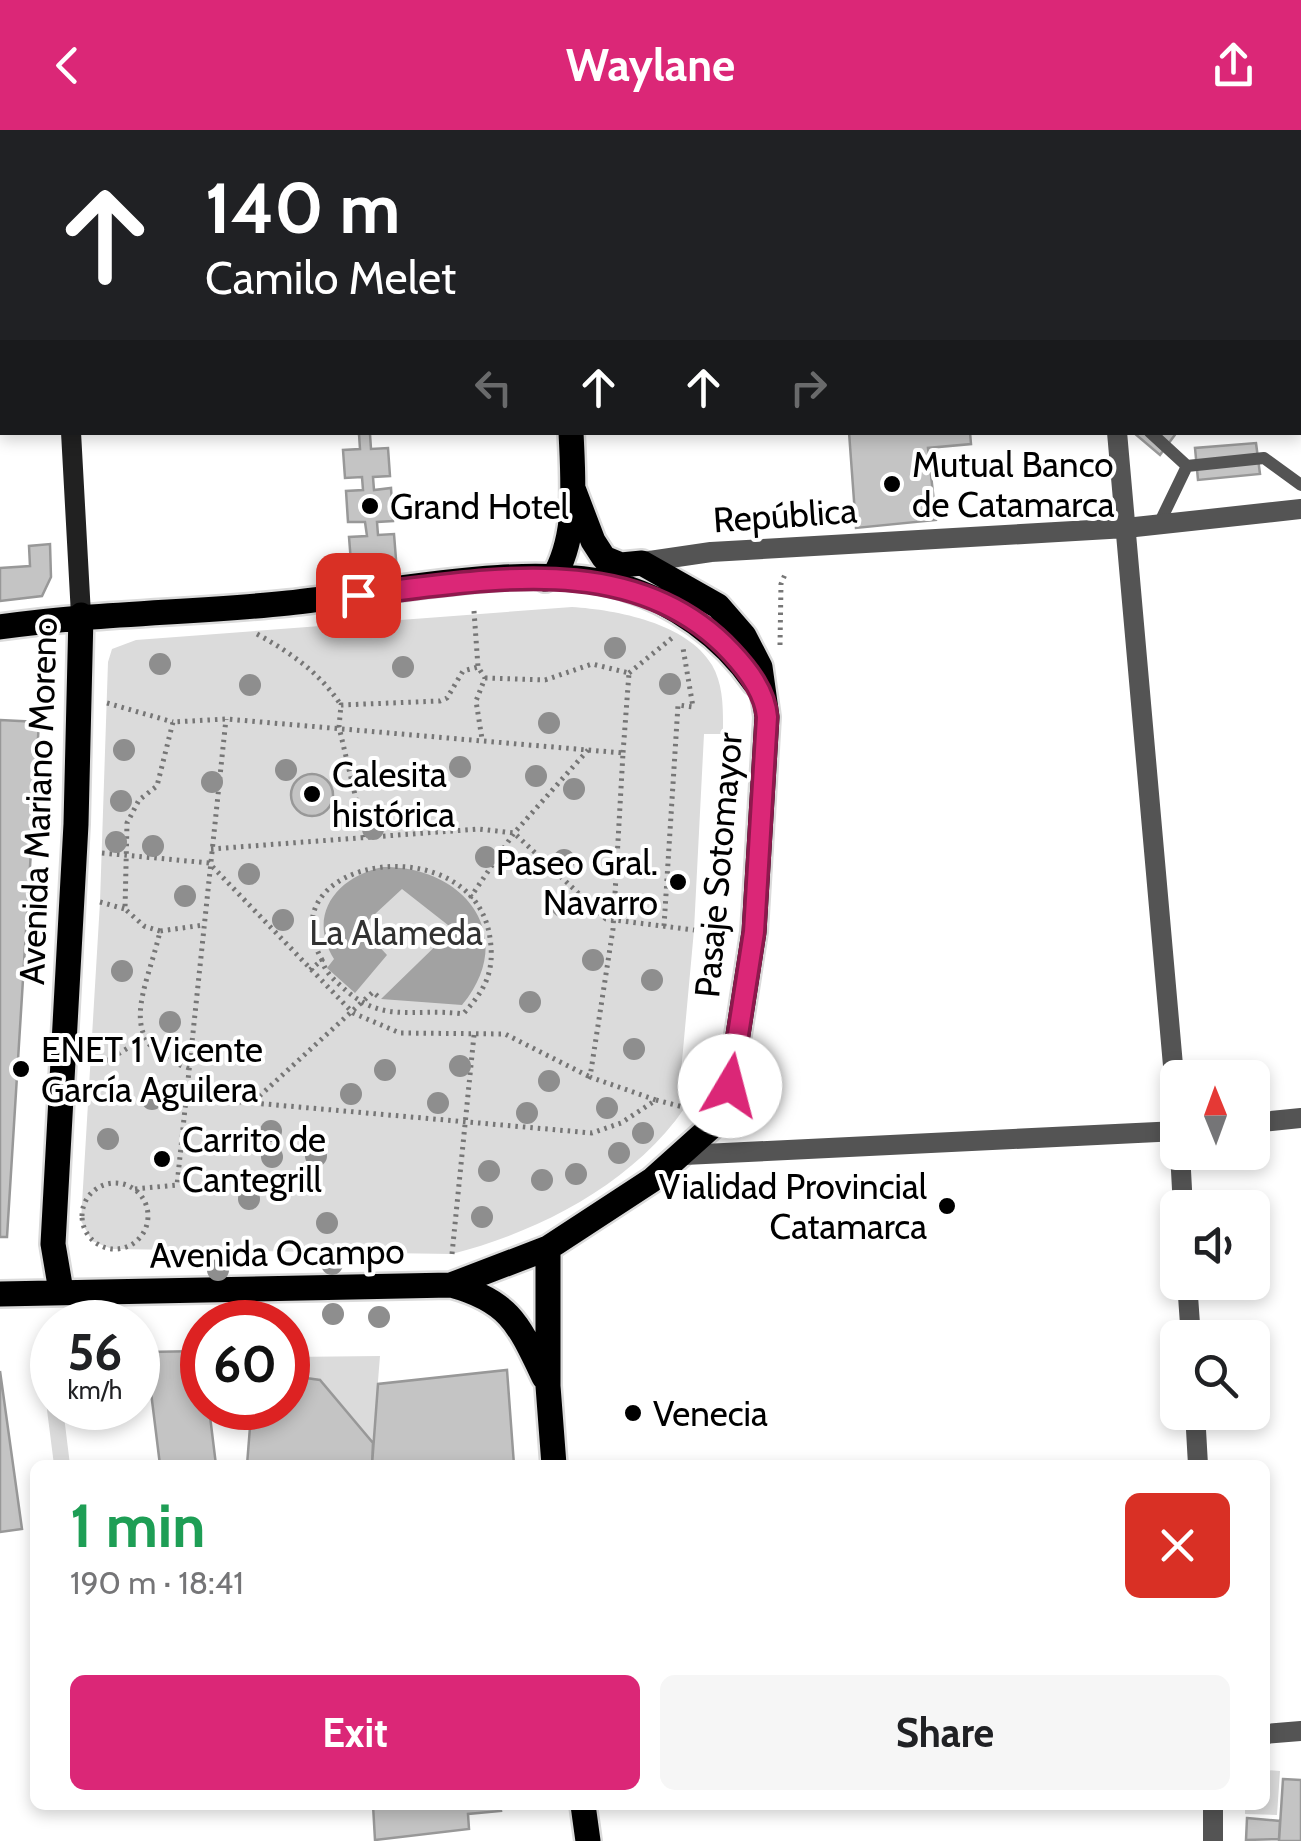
<!DOCTYPE html>
<html lang="en">
<head>
<meta charset="utf-8">
<style>
  :root { --surface:#fff; --page:#f6f6f6; --text:#202124; --muted:#757577; --accent:#db2777 }
  body { margin:0; font-family:Cabin,sans-serif; background:var(--page); color:var(--text); height:100vh; display:flex; flex-direction:column; font-size:38px; white-space:nowrap }
  * { box-sizing:border-box; margin:0 }
  p { font-size:32px; color:var(--muted) }
  .icon { flex:none; width:55px; height:55px; fill:none; stroke:currentColor; stroke-width:2; stroke-linecap:round; stroke-linejoin:round }
  .map { position:relative; flex:1; overflow:hidden }
  .sheet { position:absolute; left:30px; top:1330px; width:1240px; height:350px; display:flex; flex-direction:column; background:var(--surface); border-radius:15px; box-shadow:0 5px 15px #0003 }
  .sheet>* { flex:none }
  .banner { position:absolute; left:0px; top:0px; width:1302px; height:305px; box-shadow:0 5px 15px #0003; background:#202124; color:#fff; overflow:hidden }
  .needle { width:65px; rotate:359deg }
  .controls { position:absolute; left:1160px; top:930px; display:grid; gap:20px }
  .controls a { display:grid; place-items:center; width:110px; height:110px; border-radius:15px; background:var(--surface); box-shadow:0 5px 15px #0003; font-size:50px }
  .speed { position:absolute; left:30px; top:1170px; display:flex; gap:20px; font-size:50px; font-weight:700; text-align:center }
  .speed>* { display:grid; place-content:center; width:130px; height:130px; border-radius:50%; background:var(--surface); box-shadow:0 5px 15px #0003; line-height:1 }
  .speed small { font-size:25px; font-weight:400 }
  .speed .limit { border:15px solid #d22; background:#fff; color:#111 }
  .pin { position:absolute; display:grid; place-items:center; width:85px; height:85px; color:#fff; margin:-42px; border-radius:20px; box-shadow:0 5px 15px #0006 }
  .me { position:absolute; width:110px; margin:-55px; rotate:8deg; stroke-linejoin:round; filter:drop-shadow(0 0 8px #0008) }
  .turn { display:flex; align-items:center; gap:35px; height:210px; padding:0 40px; font-size:45px }
  .turn .icon { width:130px; height:130px; stroke-width:2.5 }
  .turn b { display:block; font-size:70px; line-height:85px }
  .lanes { display:flex; align-items:center; height:95px; padding:0 40px; background:#0003; justify-content:center; gap:50px; direction:ltr }
  .lanes .off { opacity:.35 }
  .round { display:grid; place-items:center; flex:none; width:105px; height:105px; border-radius:15px; background:var(--page) }
  .summary { display:flex; align-items:center; justify-content:space-between; height:170px; padding:0 40px }
  h1 { font-size:60px; font-weight:700; line-height:75px; color:#1e9e55 }
  .action { display:flex; gap:20px; margin-top:auto; padding:20px 40px }
  .action a { flex:1; height:115px; border-radius:15px; background:var(--accent); color:#fff; font-size:40px; font-weight:700; line-height:115px; text-align:center }
  .action a+a { background:var(--page); color:var(--text) }
  header { display:flex; justify-content:space-between; align-items:center; height:130px; padding:0 40px; background:var(--accent); color:#fff; font-size:45px; font-weight:700 }
  .map>svg:first-child { display:block }
  .green { fill:#dbdbdb }
  .water { fill:#a2a2a2 }
  .building { fill:#c4c4c4; stroke:#989898; stroke-width:2.5 }
  .lines { fill:none; stroke-linecap:round; stroke-linejoin:round }
  .primary-casing { stroke:#dbdbdb; stroke-width:30 }
  .path { stroke:#767676; stroke-width:5; stroke-dasharray:2.5 5; stroke-linecap:butt }
  .lane { stroke:#545454; stroke-width:12 }
  .street { stroke:#545454; stroke-width:20 }
  .secondary { stroke:#212121; stroke-width:20 }
  .primary { stroke:#000; stroke-width:25 }
  .tree { fill:#8e8e8e }
  .route-casing { stroke:#8e194d; stroke-width:25 }
  .route { stroke:#db2777; stroke-width:18 }
  .poi-dot { fill:#000; stroke:#fff; stroke-width:4 }
  .labels { text-anchor:middle; dominant-baseline:central; stroke-width:8; stroke-linejoin:round; paint-order:stroke }
  .poi-label { font-size:35px; fill:#000; stroke:#fff; text-anchor:start }
  .street-label { font-size:35px; fill:#000; stroke:#fff }
  .park-label { font-size:35px; fill:#323232; stroke:#fff }
</style>
</head>
<body>
<header><svg class="icon" aria-label="back" viewBox="0 0 24 24"><path d="M15 5l-7 7 7 7"/></svg>Waylane<svg class="icon" aria-label="share" viewBox="0 0 24 24"><path d="M12 15V3M7 8l5-5 5 5M5 13v7h14v-7"/></svg></header>
<div class="map">
<svg width="1301" height="1711" viewBox="0 0 1301 1711">
  <rect width="100%" height="100%" fill="#fff"/>
  <path class="green" d="M572 477C617 480 687 493 712 535 724 556 723 580 723 604H704L694 800 681 942 701 951C653 1043 549 1099 452 1124L112 1119 92 1111 81 1091 100 772 108 532 112 519 136 510Z
    M52 1215V1278H63L70 1335H54L39 1217Z
    M380 1226 373 1313 320 1250 299 1247 288 1259V1227Z
    M1265 1640 1280 1641 1277 1685 1245 1684V1675H1265Z"/>
  <path class="water" d="M383 737C465 736 519 806 462 875L381 869 453 799 402 759 361 797 387 825 355 863 327 838 334 829C307 785 336 747 383 737Z"/>
  <path class="building" d="M1115 0H1196V2H1115Z
    M1243 0H1301V15L1300 2Z
    M342 302H386L370 304 371 319 388 318 390 346 373 347 374 360 391 358 393 391 377 392 378 405 394 404 397 442 352 445 349 407 367 406 365 392H348L346 361 363 360 362 347 345 348 343 320 360 319 359 304Z
    M849 302H970L971 314 928 318 936 390 856 398Z
    M1177 302 1160 325 1134 303V302Z
    M1256 313 1260 344 1198 350 1195 318Z
    M50 414 51 447 42 466 0 471V438L30 436 29 416Z
    M0 590 39 592 7 1107H0Z
    M291 665a21 21 0 1 1 42 0a21 21 0 1 1-42 0Z
    M138 1211H145L147 1234 138 1235Z
    M202 1221V1278H209L216 1335H160L146 1222Z
    M507 1240 514 1335H372L378 1254Z
    M0 1241 22 1399 0 1402Z
    M299 1247 320 1250 373 1313 372 1335H247L250 1297 269 1278H288V1259Z
    M93 1278H119V1282L94 1285Z
    M1283 1649 1301 1650V1711H1279Z
    M373 1675H500L501 1681 468 1684 469 1699 375 1710Z
    M1247 1688 1280 1691 1279 1709 1246 1710Z"/>
  <g class="lines">
    <g class="primary-casing">
      <path id="primary" d="M552 0 553 2
        M545 449 556 443C578 401 573 348 571 302
        M0 497C96 483 192 483 288 473 384 463 529 430 621 456 674 472 723 507 754 552
        M548 1118V1256L554 1335
        M451 1155C510 1171 519 1195 544 1247
        M61 1161 53 1114 76 694 81 485
        M0 1164 451 1155 548 1118 652 1050 720 989 730 956 754 802 767 587 760 537 744 506 718 476 642 433 621 435 604 428 593 411 574 361
        M583 1675 588 1711"/>
    </g>
    <path class="path" d="M474 481 478 537 485 548 476 571 482 609
      M257 504C291 523 319 542 341 575
      M780 515 781 454 786 442
      M629 543 672 508
      M485 548 545 550 592 534 629 543 623 623
      M107 573 173 592
      M365 707 339 597 341 575 440 571 447 568 463 541 478 537
      M211 719 479 699 514 703 606 789 694 800
      M102 723 209 733 353 883 400 903 505 904 590 947
      M470 768 514 703 588 620
      M100 772 125 779
      M664 796 678 575 693 577 683 518
      M160 801 144 796 125 779 127 693 139 670 157 656 173 592 226 589 623 623 613 799 590 947 656 970 621 993 592 1003 186 967
      M310 840 322 830C264 726 474 695 490 808 495 842 485 860 463 884 411 877 383 896 340 855 331 847 325 841 322 830
      M90 930H108L143 909
      M189 938C110 914 148 858 160 801L204 795
      M656 970 687 978
      M254 971 373 862 381 869
      M82 1086a33 33 0 1 1 66 0a33 33 0 1 1-66 0Z
      M135 1059 177 1055 226 589
      M452 1124 474 905"/>
    <path class="lane" d="M1150 302 1187 336 1264 328 1301 355
      M1159 394 1187 336"/>
    <path class="street" d="M1091 0 1092 2
      M1220 0V2
      M1300 102 1301 111
      M1117 302 1178 992
      M636 433 711 422 1126 398 1301 379
      M1252 993 1301 988
      M1180 1022 1183 1078
      M684 1025 1178 1001
      M1187 1152 1191 1208
      M1195 1282 1198 1335
      M1265 1604 1301 1601
      M1213 1711V1675"/>
    <path class="secondary" d="M56 0V2
      M71 302 81 485"/>
    <use href="#primary" class="primary"/>
  </g>
  <g class="tree">
    <circle cx="615" cy="518" r="11"/>
    <circle cx="160" cy="534" r="11"/>
    <circle cx="403" cy="537" r="11"/>
    <circle cx="670" cy="554" r="11"/>
    <circle cx="250" cy="555" r="11"/>
    <circle cx="549" cy="593" r="11"/>
    <circle cx="124" cy="620" r="11"/>
    <circle cx="460" cy="637" r="11"/>
    <circle cx="286" cy="640" r="11"/>
    <circle cx="536" cy="646" r="11"/>
    <circle cx="212" cy="652" r="11"/>
    <circle cx="574" cy="659" r="11"/>
    <circle cx="121" cy="671" r="11"/>
    <circle cx="373" cy="699" r="11"/>
    <circle cx="116" cy="712" r="11"/>
    <circle cx="153" cy="716" r="11"/>
    <circle cx="486" cy="727" r="11"/>
    <circle cx="564" cy="730" r="11"/>
    <circle cx="249" cy="744" r="11"/>
    <circle cx="185" cy="766" r="11"/>
    <circle cx="562" cy="776" r="11"/>
    <circle cx="283" cy="790" r="11"/>
    <circle cx="593" cy="830" r="11"/>
    <circle cx="122" cy="841" r="11"/>
    <circle cx="652" cy="850" r="11"/>
    <circle cx="530" cy="872" r="11"/>
    <circle cx="170" cy="892" r="11"/>
    <circle cx="634" cy="919" r="11"/>
    <circle cx="460" cy="936" r="11"/>
    <circle cx="385" cy="940" r="11"/>
    <circle cx="549" cy="951" r="11"/>
    <circle cx="351" cy="964" r="11"/>
    <circle cx="152" cy="969" r="11"/>
    <circle cx="438" cy="973" r="11"/>
    <circle cx="607" cy="978" r="11"/>
    <circle cx="527" cy="983" r="11"/>
    <circle cx="271" cy="1001" r="11"/>
    <circle cx="643" cy="1003" r="11"/>
    <circle cx="108" cy="1009" r="11"/>
    <circle cx="619" cy="1023" r="11"/>
    <circle cx="316" cy="1026" r="11"/>
    <circle cx="272" cy="1027" r="11"/>
    <circle cx="489" cy="1041" r="11"/>
    <circle cx="576" cy="1044" r="11"/>
    <circle cx="542" cy="1050" r="11"/>
    <circle cx="249" cy="1069" r="11"/>
    <circle cx="482" cy="1087" r="11"/>
    <circle cx="327" cy="1093" r="11"/>
    <circle cx="332" cy="1134" r="11"/>
    <circle cx="218" cy="1140" r="11"/>
    <circle cx="333" cy="1184" r="11"/>
    <circle cx="379" cy="1187" r="11"/>
  </g>
  <g class="lines">
    <g class="route-casing">
      <path id="route" d="M358 465C483 451 634 418 731 522 748 540 765 562 767 587L754 802 730 956"/>
    </g>
    <use href="#route" class="route"/>
  </g>
  <g class="poi-dot">
    <circle cx="892" cy="354" r="10"/>
    <circle cx="370" cy="376" r="10"/>
    <circle cx="312" cy="664" r="10"/>
    <circle cx="678" cy="752" r="10"/>
    <circle cx="21" cy="939" r="10"/>
    <circle cx="162" cy="1029" r="10"/>
    <circle cx="947" cy="1076" r="10"/>
    <circle cx="633" cy="1283" r="10"/>
  </g>
  <g class="labels">
    <g class="poi-label">
      <text x="912" y="334">Mutual Banco<tspan x="912" dy="40">de Catamarca</tspan></text>
      <text x="390" y="376">Grand Hotel</text>
      <text x="332" y="644">Calesita<tspan x="332" dy="40">histórica</tspan></text>
      <text x="658" y="732" text-anchor="end">Paseo Gral.<tspan x="658" dy="40">Navarro</tspan></text>
      <text x="41" y="919">ENET 1 Vicente<tspan x="41" dy="40">García Aguilera</tspan></text>
      <text x="182" y="1009">Carrito de<tspan x="182" dy="40">Cantegrill</tspan></text>
      <text x="927" y="1056" text-anchor="end">Vialidad Provincial<tspan x="927" dy="40">Catamarca</tspan></text>
      <text x="653" y="1283">Venecia</text>
    </g>
    <g class="street-label">
      <text transform="translate(785 385) rotate(-4)">República</text>
      <text transform="translate(38 671) rotate(-88)">Avenida Mariano Moreno</text>
      <text transform="translate(718 735) rotate(-85)">Pasaje Sotomayor</text>
      <text transform="translate(277 1123) rotate(-1)">Avenida Ocampo</text>
    </g>
    <g class="park-label">
      <text x="396" y="802">La Alameda</text>
    </g>
  </g>
</svg>
<div class="controls">
<a><svg class="needle" viewBox="-14 -14 28 28"><path d="M0-13l5 13h-10z" fill="#e53935"/><path d="M0 13l5-13h-10z" fill="#757577"/></svg></a>
<a><svg class="icon" aria-label="sound" viewBox="0 0 24 24"><path d="M4 9h4l5-4v14l-5-4H4zM17 9q2 3 0 6"/></svg></a>
<a><svg class="icon" aria-label="search" viewBox="0 0 24 24"><circle cx="10" cy="10" r="6"/><path d="M15 15l6 6"/></svg></a>
</div>
<div class="speed"><div>56<small>km/h</small></div><div class="limit">60</div></div>
<div class="pin" style="left:358px;top:465px;background:#d93025"><svg class="icon" aria-label="arrive" viewBox="0 0 24 24"><path d="M6 21V4h12l-3 4 3 4H6"/></svg></div>
<svg class="me" style="left:730px;top:956px" viewBox="-20 -20 40 40"><circle r="19" fill="#fff"/><path d="M0-13L10 11 0 6-10 11z" fill="#db2777"/></svg>
<div class="banner">
<div class="turn"><svg class="icon" aria-label="ahead" viewBox="0 0 24 24"><path d="M12 20V5M6 11l6-6 6 6"/></svg><div><b>140 m</b>Camilo Melet</div></div>
<div class="lanes"><svg class="icon off" aria-label="left" viewBox="0 0 24 24"><path d="M17 20v-9H6M10 6l-5 5 5 5"/></svg><svg class="icon" aria-label="ahead" viewBox="0 0 24 24"><path d="M12 20V5M6 11l6-6 6 6"/></svg><svg class="icon" aria-label="ahead" viewBox="0 0 24 24"><path d="M12 20V5M6 11l6-6 6 6"/></svg><svg class="icon off" aria-label="right" viewBox="0 0 24 24"><path d="M7 20v-9h11M14 6l5 5-5 5"/></svg></div>
</div>
<section class="sheet">
<div class="summary"><div><h1>1 min</h1><p>190 m · 18:41</p></div><a class="round" style="background:#d93025;color:#fff"><svg class="icon" aria-label="close" viewBox="0 0 24 24"><path d="M6 6l12 12M18 6L6 18"/></svg></a></div>
<div class="action"><a>Exit</a><a>Share</a></div>
</section>
</div>
</body>
</html>
